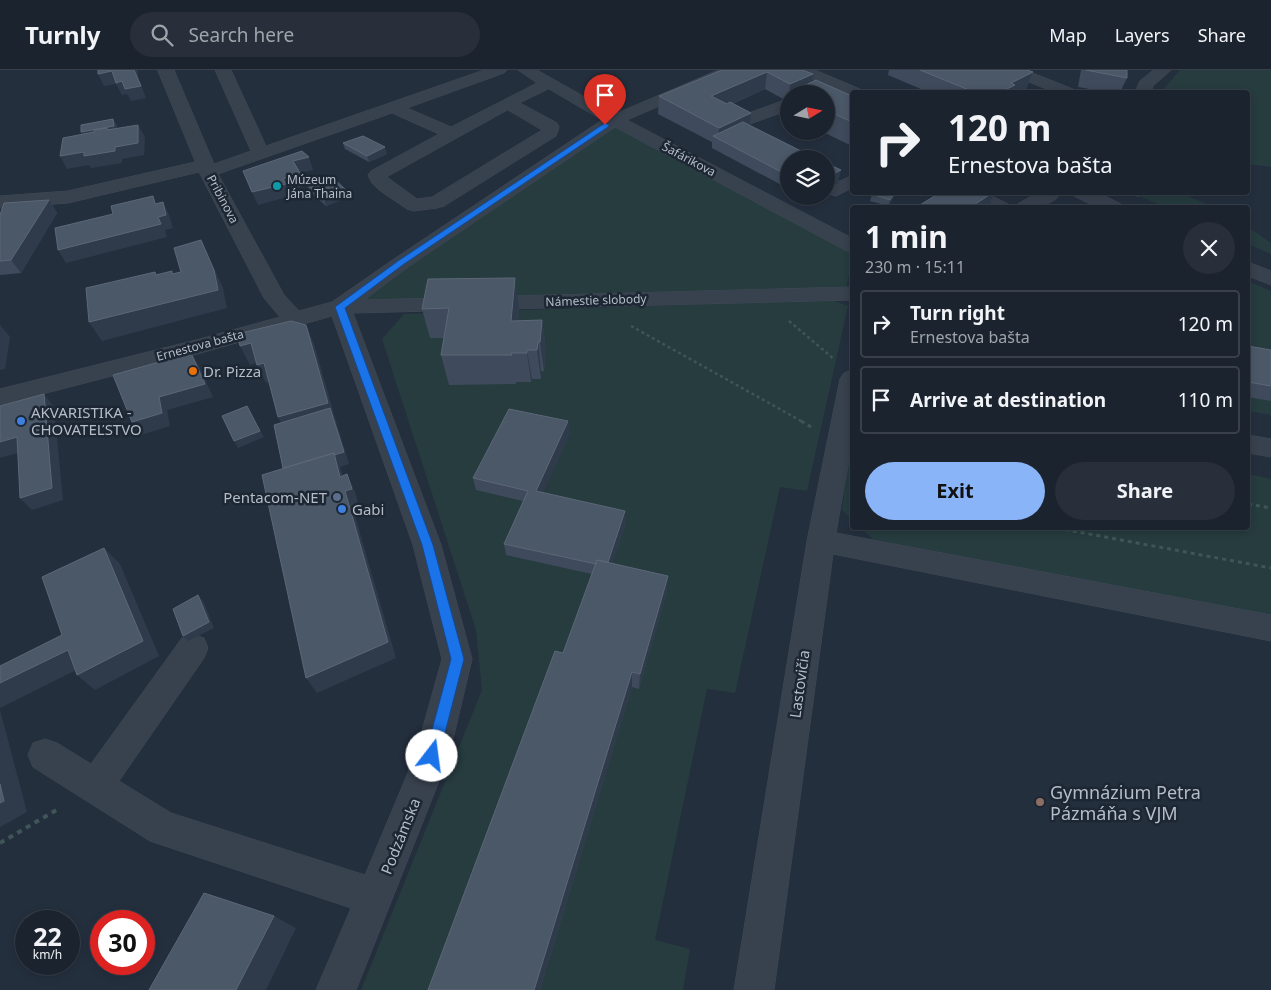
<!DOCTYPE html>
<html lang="en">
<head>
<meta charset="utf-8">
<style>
  :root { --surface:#1b232e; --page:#282f3a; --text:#f1f3f6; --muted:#a0a4aa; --line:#39404a; --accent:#8ab4f8 }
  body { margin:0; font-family:"Noto Sans",sans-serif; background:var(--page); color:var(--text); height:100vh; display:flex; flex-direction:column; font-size:19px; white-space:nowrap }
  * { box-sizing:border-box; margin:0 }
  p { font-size:16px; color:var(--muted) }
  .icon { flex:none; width:28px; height:28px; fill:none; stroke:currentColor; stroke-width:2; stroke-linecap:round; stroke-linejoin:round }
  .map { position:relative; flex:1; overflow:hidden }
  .details { position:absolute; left:850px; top:135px; width:400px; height:325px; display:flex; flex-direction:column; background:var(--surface); border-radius:5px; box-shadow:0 2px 8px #0003,0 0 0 1px var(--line) }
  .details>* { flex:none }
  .hud { position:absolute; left:850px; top:20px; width:400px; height:105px; border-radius:5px; box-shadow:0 2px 8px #0003,0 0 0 1px var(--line); background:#1b232e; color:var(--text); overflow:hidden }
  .needle { width:32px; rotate:80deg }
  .fabs { position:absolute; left:780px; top:15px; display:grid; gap:10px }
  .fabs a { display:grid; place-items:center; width:55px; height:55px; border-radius:50%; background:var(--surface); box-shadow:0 2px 8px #0003,0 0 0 1px var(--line); font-size:25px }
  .speed { position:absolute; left:15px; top:840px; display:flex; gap:10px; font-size:25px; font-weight:700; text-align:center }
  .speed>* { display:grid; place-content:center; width:65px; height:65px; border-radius:50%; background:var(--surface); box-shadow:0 2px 8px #0003,0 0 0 1px var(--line); line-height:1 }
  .speed small { font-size:12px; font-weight:400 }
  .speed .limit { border:8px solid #d22; background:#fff; color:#111 }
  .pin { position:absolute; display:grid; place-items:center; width:42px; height:42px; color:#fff; margin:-51px -21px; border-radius:50% 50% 50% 0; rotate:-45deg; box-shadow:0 0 5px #0007 }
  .pin .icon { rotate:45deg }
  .me { position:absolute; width:55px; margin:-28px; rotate:15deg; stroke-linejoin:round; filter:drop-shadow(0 0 4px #0008) }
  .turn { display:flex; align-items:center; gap:18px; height:105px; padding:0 15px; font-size:22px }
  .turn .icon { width:65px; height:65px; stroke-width:2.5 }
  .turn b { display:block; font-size:35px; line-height:42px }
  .round { display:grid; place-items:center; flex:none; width:52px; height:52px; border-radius:26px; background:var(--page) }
  .summary { display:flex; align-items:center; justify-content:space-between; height:85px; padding:0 15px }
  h1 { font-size:30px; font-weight:700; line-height:38px }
  .action { display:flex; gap:10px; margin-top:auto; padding:10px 15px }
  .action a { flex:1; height:58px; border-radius:30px; background:var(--accent); color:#111; font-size:20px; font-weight:700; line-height:58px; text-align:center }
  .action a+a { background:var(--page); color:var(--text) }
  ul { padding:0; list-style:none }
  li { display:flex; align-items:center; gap:15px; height:68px; margin:0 10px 8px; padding:0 5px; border:2px solid var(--line); border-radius:5px }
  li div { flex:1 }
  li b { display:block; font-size:19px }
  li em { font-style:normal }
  header { display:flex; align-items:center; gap:30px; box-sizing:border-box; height:70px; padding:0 25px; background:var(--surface); border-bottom:1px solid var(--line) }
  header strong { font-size:24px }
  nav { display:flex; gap:28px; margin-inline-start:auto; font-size:18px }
  .search { width:350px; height:45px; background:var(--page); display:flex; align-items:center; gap:12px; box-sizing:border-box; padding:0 18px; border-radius:28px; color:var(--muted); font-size:19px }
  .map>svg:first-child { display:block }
  .green { fill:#263c3f }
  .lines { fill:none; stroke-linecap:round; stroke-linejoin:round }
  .minor-casing { stroke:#414a57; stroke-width:1 }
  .path-far2 { stroke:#3f5557; stroke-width:2.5; stroke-dasharray:3 3; stroke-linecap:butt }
  .path-far1 { stroke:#3f5557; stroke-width:3; stroke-dasharray:4 4; stroke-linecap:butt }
  .path { stroke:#3f5557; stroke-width:4; stroke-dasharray:5 5; stroke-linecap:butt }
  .minor { fill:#38414e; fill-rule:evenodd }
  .wall { fill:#3f4b5c }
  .shaded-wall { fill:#2f3b4b }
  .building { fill:#4b5868; stroke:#5c6777 }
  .route { fill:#1a73e8; stroke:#114b97 }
  .culture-dot { fill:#0f9aa8; stroke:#1d2633; stroke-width:2 }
  .food-dot { fill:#e8710a; stroke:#1d2633; stroke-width:2 }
  .shop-dot { fill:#3f7fe0; stroke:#1d2633; stroke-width:2 }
  .service-dot { fill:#5c6f8a; stroke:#1d2633; stroke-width:2 }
  .education-dot { fill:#8d6e63; stroke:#1d2633; stroke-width:2 }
  .labels { text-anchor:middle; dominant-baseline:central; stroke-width:5; stroke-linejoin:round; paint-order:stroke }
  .far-street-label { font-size:12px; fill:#b4bcc9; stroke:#1d2633 }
  .far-poi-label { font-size:12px; fill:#b4bcc9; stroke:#1d2633; text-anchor:start }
  .poi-label { font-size:15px; fill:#b4bcc9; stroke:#1d2633; text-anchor:start }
  .street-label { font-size:15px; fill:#b4bcc9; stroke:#1d2633 }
  .near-poi-label { font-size:18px; fill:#b4bcc9; stroke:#1d2633; text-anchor:start }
</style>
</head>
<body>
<header>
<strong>Turnly</strong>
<div class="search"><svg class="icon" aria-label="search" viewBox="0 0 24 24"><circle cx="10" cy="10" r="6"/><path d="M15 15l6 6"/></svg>Search here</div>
<nav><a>Map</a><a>Layers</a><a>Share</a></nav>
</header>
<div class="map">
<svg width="1271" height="920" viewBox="0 0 1271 920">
  <rect width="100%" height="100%" fill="#242f3e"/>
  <path class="green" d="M1180 0H1271V97L1248 94V22H1161Z
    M614 50 852 181V191L846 218 340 237Z
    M1132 123H1181L1213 137H1165Z
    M1248 157 1271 173V184L1248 174Z
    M1248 211 1271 221V347L1270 345 1248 341Z
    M832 230 848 236 807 421 780 417 735 623 707 619 655 870 690 879 683 920H361L482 620 476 560 382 269 404 244Z
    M852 360V450L842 440Z
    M1248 404 1271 409V550L873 469 860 458H1248Z"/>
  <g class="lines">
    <g class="minor-casing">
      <path id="minor" d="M158 0H174L214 94 251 81 215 0H231L266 76 484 0H507L504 3 407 38 451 57 537 13 518 0H537L615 44 718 0H739L736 3 627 50 852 168V182L845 180 615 57 408 197 364 230 852 217V230L353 243 441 475 472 589 449 686 356 920H316L351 838 150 771 33 697 28 685 33 673 45 669 57 673 91 694 182 568 193 564 204 568 208 578 204 588 119 711 171 743 365 805 415 686 442 589 413 475 332 246 197 284 0 335V319L196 270 280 247 264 228 199 102 68 133 0 138V126L68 121 195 92ZM549 19 602 50 394 189 332 232 299 241 284 225 218 104 392 43 439 64 371 101 368 105 372 113 379 120 407 139 414 141 437 138 444 136 556 66 559 57 557 53 520 33ZM508 40 542 60 432 127 417 129 387 107Z
        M794 0H815L860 19 862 22H852V26L848 25 797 3Z
        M1003 0H1025L1073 19 1075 22H1054L1006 3Z
        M1154 0H1171L1153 16 1151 22H1135L1140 11Z
        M789 29V40L747 55 741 54 739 50 741 46Z
        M852 106V118L836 126 829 124 827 120 829 116Z
        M960 122H984L1008 134 1010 138H985L962 126Z
        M1039 122H1062C1051 138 1032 138 1016 138L1018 134Z
        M1072 122H1097L1121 134 1123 138H1098L1074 126Z
        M1248 192 1271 201V215L1248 206Z
        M852 301V372L836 463 1271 545V571L833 484 774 920H734L807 471 840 309 844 303Z
        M1248 365 1271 369V387L1248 383Z"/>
    </g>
    <path class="path-far2" d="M789 251 834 289
      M631 256 803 352"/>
    <path class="path-far1" d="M801 351 811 357
      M1248 434 1271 438
      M1057 458 1271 498"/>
    <path class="path" d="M0 773 60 738"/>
    <use href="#minor" class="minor"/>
  </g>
  <path class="wall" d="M722 0H802L811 12 852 26V76L821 61H826V24H789V46L785 44 787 31 765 19 732 34 750 56 789 89V119L712 78V72L658 44 659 26Z
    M889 0H1027L1033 2 1026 19 1020 22H928L888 5Z
    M1081 0H1127V8L1120 22H1107L1078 17Z
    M343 73 387 84 369 92 345 79Z
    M307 114 347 121 349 127 326 136 309 120Z
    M897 122 888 136 870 131 872 124Z
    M1127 122H1143L1142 125 1138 127Z
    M802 126H814L808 130Z
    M49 130 57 143 21 203 0 205V145Z
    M519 237 518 251 542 250 546 280 544 301H541V309H532L531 312H516V314L449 315 441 285 444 268H430L422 239Z
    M1248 276 1271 280V331L1248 327Z
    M570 364 542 423 626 453 612 493 667 522 639 619 632 617 540 920H428L563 583 592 504 506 485 504 474 523 431 476 420 473 408Z"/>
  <path class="shaded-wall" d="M103 0H138V7L146 28 131 31 127 24 122 25 116 14 104 16 98 4Z
    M767 2 765 19 710 43 711 26Z
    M1033 2 1026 19 1020 22H1001L1011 13Z
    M813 4 810 21 789 23 790 14Z
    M751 43 749 61 718 69 719 58Z
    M113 49 117 55V63L84 68 81 62Z
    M138 55 145 67 144 85 122 89V93L91 98 89 95 67 99 60 86 115 77Z
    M385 77 387 84 369 92 367 86Z
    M309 87 313 100 300 103 304 116 289 121 291 126 258 135 252 122 283 109 293 91Z
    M841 100 838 113 826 120V108Z
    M347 121 349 127 326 136 324 130Z
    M895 122H897L888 136 890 130Z
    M994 122 990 135 985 138H969Z
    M1141 122H1143L1142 125 1138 127Z
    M153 126 159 139 163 132 169 145 173 158 165 160 167 167 66 193 58 180 158 147Z
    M809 126H814L808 130Z
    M49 130 57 143 21 203 11 190Z
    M201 170 223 218 227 238 102 271 89 252 218 220Z
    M515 208 519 237 515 281 511 251Z
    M542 250 546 280 544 301 540 272Z
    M0 255 10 267 5 299 0 300Z
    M306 255 314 274 336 351 349 394 340 397 347 420V404L355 422 359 436 353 439 396 588 317 623 306 608 340 407 287 365 278 347Z
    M538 272 541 301V309L537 280Z
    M251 273 261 292 250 295 240 276Z
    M527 280 532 309 531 312 527 283Z
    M191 283 199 296 213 327 167 340 170 356 141 365 132 352 159 327Z
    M264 293 273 311 266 313 257 295Z
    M44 324 54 337 63 430 32 440 20 428Z
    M250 342 264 367 238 378 234 371Z
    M568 351 570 364 538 434 536 421Z
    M17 367 28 380 0 388V372Z
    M625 441 626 453 607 508 606 496Z
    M104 478 120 494 159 586 95 620 77 605Z
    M668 506 667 522 639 619 640 604Z
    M198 525 203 531 214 558 188 571 183 566Z
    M68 580 86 595 0 638V613Z
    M632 602V617L540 920H534Z
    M0 640 27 742 0 757Z
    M274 846 296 858 266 920H236Z"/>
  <path class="building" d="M98 0H134L141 16 125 19 122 11 116 13 112 1 98 4Z
    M722 0H802L813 4 790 14 767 2 711 26 727 34 730 32 751 43 719 58 659 26Z
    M920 0H1027L1033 2 1011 13 1015 15 1001 22H974Z
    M1086 0H1127V8Z
    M816 10 852 26V52L826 40V24H791L789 23Z
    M113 49 114 56 81 62V55Z
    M743 52 817 89H789V106L713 66Z
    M138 55V73L115 77V81L84 86V82L60 86 63 68 94 62V60L107 58V60Z
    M363 66 385 77 367 86 343 73Z
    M302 81 309 87 293 91 300 103 283 109 286 114 252 122 243 101Z
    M826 93 841 100 826 108Z
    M330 105 347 121 324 130 307 114Z
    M874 122H895L890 130 872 124Z
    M941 122H994L969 138H915Z
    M153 126 155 134 163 132 166 145 158 147 161 154 58 180 55 158 113 144 111 136Z
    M49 130 11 190 0 191V145L4 133Z
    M201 170 214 200 218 220 89 252 86 218 155 202 156 205 172 201V204L181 202 174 178Z
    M515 208 511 251 542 250 540 272H538L537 280H527V283H511L512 285H441L449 238 422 239 428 209Z
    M291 251 306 255 328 333 278 347 264 293 257 295 251 273 240 276 237 264Z
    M1248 276 1271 280V316L1248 312Z
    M191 283 205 314 159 327 162 343 132 352 113 305Z
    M44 324 52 418 20 428 17 367 0 372V336Z
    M247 336 260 361 234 371 222 346Z
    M330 338 344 382 334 385V383L283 398 274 355Z
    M509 339 568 351 536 421 625 441 608 492 597 490 596 494 504 474 528 421 473 408Z
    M334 383 340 407 347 404 352 419 345 421 388 572 306 608 262 405Z
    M104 478 143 571 77 605 68 580 0 613V596L62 565 42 507Z
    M597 490 668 506 640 604 632 602 534 920H428L555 581 563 583Z
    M198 525 209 552 183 566 173 539Z
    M0 714 4 731 0 733Z
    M204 823 274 846 236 920H149Z"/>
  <path class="route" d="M605 53 609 55 608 57 404 194 345 238 433 475 464 589 439 686 437 690 432 692 427 690 425 686 451 589 422 475 335 237 398 191Z"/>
  <circle class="culture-dot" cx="277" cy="116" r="5"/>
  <circle class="food-dot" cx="193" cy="301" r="5"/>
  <g class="shop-dot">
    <circle cx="21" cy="351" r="5"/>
    <circle cx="342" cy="439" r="5"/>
  </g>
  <circle class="service-dot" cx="337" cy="427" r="5"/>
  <circle class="education-dot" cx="1040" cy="732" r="5"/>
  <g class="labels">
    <g class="far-street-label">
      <text transform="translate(689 89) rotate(28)">Šafárikova</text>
      <text transform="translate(223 129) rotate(62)">Pribinova</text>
      <text transform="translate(596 230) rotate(-2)">Námestie slobody</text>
      <text transform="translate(200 275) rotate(-15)">Ernestova bašta</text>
    </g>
    <g class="far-poi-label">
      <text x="287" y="109">Múzeum<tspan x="287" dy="14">Jána Thaina</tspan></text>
    </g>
    <g class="poi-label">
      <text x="203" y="301">Dr. Pizza</text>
      <text x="31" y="342">AKVARISTIKA -<tspan x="31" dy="17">CHOVATEĽSTVO</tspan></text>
      <text x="327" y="427" text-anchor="end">Pentacom-NET</text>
      <text x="352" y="439">Gabi</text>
    </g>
    <g class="street-label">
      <text transform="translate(799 614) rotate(-82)">Lastovičia</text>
      <text transform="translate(400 766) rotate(-68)">Podzámska</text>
    </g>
    <g class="near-poi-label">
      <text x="1050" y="722">Gymnázium Petra<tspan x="1050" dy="21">Pázmáňa s VJM</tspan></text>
    </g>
  </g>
</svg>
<div class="fabs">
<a><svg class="needle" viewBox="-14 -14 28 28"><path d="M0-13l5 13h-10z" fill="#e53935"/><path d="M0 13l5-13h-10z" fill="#a0a4aa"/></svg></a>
<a><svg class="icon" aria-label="layers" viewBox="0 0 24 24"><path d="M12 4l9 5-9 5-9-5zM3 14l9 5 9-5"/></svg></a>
</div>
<div class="speed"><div>22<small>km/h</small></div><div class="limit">30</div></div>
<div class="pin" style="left:605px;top:55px;background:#d93025"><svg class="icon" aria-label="arrive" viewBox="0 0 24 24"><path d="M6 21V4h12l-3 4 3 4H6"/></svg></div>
<svg class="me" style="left:432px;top:686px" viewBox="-20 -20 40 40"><circle r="19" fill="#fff"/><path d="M0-13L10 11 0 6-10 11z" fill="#1a73e8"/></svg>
<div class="hud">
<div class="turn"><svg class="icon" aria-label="right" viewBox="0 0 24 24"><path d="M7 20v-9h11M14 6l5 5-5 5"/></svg><div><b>120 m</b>Ernestova bašta</div></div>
</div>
<section class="details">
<div class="summary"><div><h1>1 min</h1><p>230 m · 15:11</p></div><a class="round"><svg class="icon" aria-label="close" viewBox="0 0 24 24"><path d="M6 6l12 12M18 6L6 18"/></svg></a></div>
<ul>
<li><svg class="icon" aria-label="right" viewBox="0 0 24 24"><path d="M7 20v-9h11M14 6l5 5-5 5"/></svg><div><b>Turn right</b><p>Ernestova bašta</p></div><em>120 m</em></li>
<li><svg class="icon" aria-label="arrive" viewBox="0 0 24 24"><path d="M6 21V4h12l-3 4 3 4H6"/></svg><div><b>Arrive at destination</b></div><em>110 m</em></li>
</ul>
<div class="action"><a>Exit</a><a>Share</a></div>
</section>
</div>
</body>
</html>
